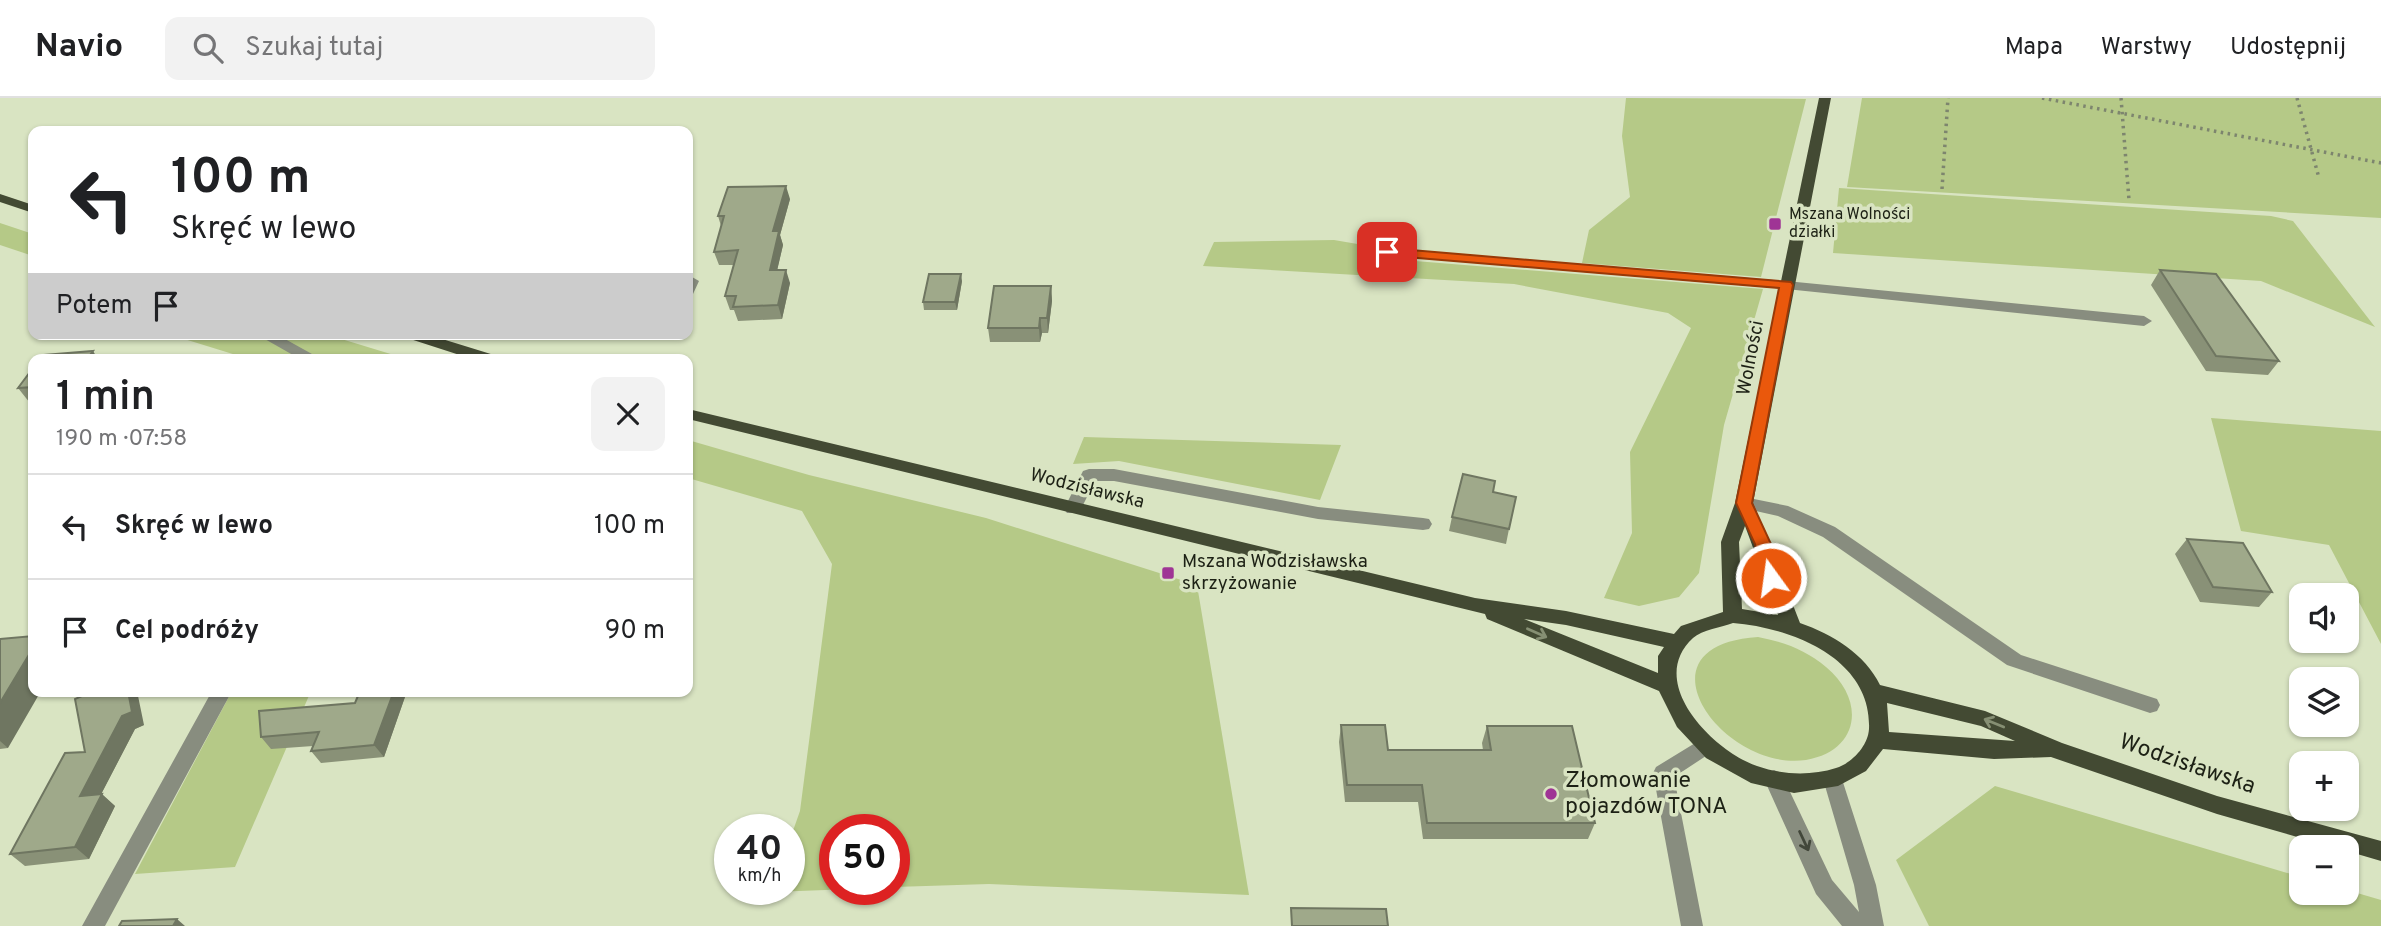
<!DOCTYPE html>
<html lang="pl">
<head>
<meta charset="utf-8">
<style>
  :root { --surface:#fff; --page:#f2f2f2; --text:#202124; --muted:#757577; --line:#e0e0e0 }
  body { margin:0; font-family:Overpass,sans-serif; background:var(--page); color:var(--text); height:100vh; display:flex; flex-direction:column; font-size:26px; white-space:nowrap }
  * { box-sizing:border-box; margin:0 }
  p { font-size:23px; color:var(--muted) }
  .icon { flex:none; width:38px; height:38px; fill:none; stroke:currentColor; stroke-width:2; stroke-linecap:round; stroke-linejoin:round }
  .map { position:relative; flex:1; overflow:hidden }
  .drawer { position:absolute; left:28px; top:256px; width:665px; height:343px; display:flex; flex-direction:column; background:var(--surface); border-radius:14px; box-shadow:0 2px 5px #0004 }
  .drawer>* { flex:none }
  .top-card { position:absolute; left:28px; top:28px; width:665px; height:214px; border-radius:14px; box-shadow:0 2px 5px #0004; background:#fff; color:var(--text); overflow:hidden }
  .tools { position:absolute; left:2289px; top:485px; display:grid; gap:14px }
  .tools a { display:grid; place-items:center; width:70px; height:70px; border-radius:14px; background:var(--surface); box-shadow:0 2px 5px #0004; font-size:35px }
  .speed { position:absolute; left:714px; top:716px; display:flex; gap:14px; font-size:35px; font-weight:700; text-align:center }
  .speed>* { display:grid; place-content:center; width:91px; height:91px; border-radius:50%; background:var(--surface); box-shadow:0 2px 5px #0004; line-height:1 }
  .speed small { font-size:18px; font-weight:400 }
  .speed .limit { border:10px solid #d22; background:#fff; color:#111 }
  .pin { position:absolute; display:grid; place-items:center; width:60px; height:60px; color:#fff; margin:-30px; border-radius:14px; box-shadow:0 4px 10px #0006 }
  .me { position:absolute; width:77px; margin:-38px; rotate:346deg; stroke-linejoin:round; filter:drop-shadow(0 0 5px #0008) }
  .turn { display:flex; align-items:center; gap:24px; height:147px; padding:0 28px; font-size:32px }
  .turn .icon { width:91px; height:91px; stroke-width:2.5 }
  .turn b { display:block; font-size:49px; line-height:60px }
  .then { display:flex; align-items:center; height:66px; padding:0 28px; background:#0003; gap:14px; font-size:26px }
  .round { display:grid; place-items:center; flex:none; width:74px; height:74px; border-radius:14px; background:var(--page) }
  .overview { display:flex; align-items:center; justify-content:space-between; height:119px; padding:0 28px }
  h1 { font-size:42px; font-weight:600; line-height:52px }
  ul { padding:0; list-style:none }
  li { display:flex; align-items:center; gap:21px; height:105px; padding:0 28px; border-top:2px solid var(--line) }
  li div { flex:1 }
  li b { display:block; font-size:26px }
  li em { font-style:normal }
  header { display:flex; align-items:center; gap:42px; box-sizing:border-box; height:98px; padding:0 35px; background:var(--surface); border-bottom:2px solid var(--line) }
  header strong { font-size:33px }
  nav { display:flex; gap:38px; margin-inline-start:auto; font-size:24px }
  .search { width:490px; height:63px; background:var(--page); display:flex; align-items:center; gap:18px; box-sizing:border-box; padding:0 24px; border-radius:14px; color:var(--muted); font-size:26px }
  .map>svg:first-child { display:block }
  .green { fill:#b5c987 }
  .lines { fill:none; stroke-linecap:round; stroke-linejoin:round }
  .path { stroke:#7d856e; stroke-width:3.5; stroke-dasharray:2.5 4.5; stroke-linecap:butt }
  .minor { fill:#888d7f; fill-rule:evenodd }
  .major { fill:#434a33; fill-rule:evenodd }
  .wall { fill:#899177 }
  .shaded-wall { fill:#6f7661 }
  .building { fill:#9fa98a; stroke:#6f7661; stroke-width:2 }
  .oneway { stroke:#868f73 }
  .oneway2 { stroke:#42473a }
  .route { fill:#ea580c; stroke:#983908; stroke-width:2 }
  .poi-dot { fill:#9f3495; stroke:#d9e4c2; stroke-width:2.5 }
  .labels { text-anchor:middle; dominant-baseline:central; stroke-width:7; stroke-linejoin:round; paint-order:stroke }
  .far-poi-label { font-size:16px; fill:#1d2115; stroke:#d9e4c2; text-anchor:start }
  .street-label { font-size:19px; fill:#1d2115; stroke:#d9e4c2 }
  .poi-label { font-size:19px; fill:#1d2115; stroke:#d9e4c2; text-anchor:start }
  .near-street-label { font-size:23px; fill:#1d2115; stroke:#d9e4c2 }
  .near-poi-label { font-size:23px; fill:#1d2115; stroke:#d9e4c2; text-anchor:start }
</style>
</head>
<body>
<header>
<strong>Navio</strong>
<div class="search"><svg class="icon" aria-label="search" viewBox="0 0 24 24"><circle cx="10" cy="10" r="6"/><path d="M15 15l6 6"/></svg>Szukaj tutaj</div>
<nav><a>Mapa</a><a>Warstwy</a><a>Udostępnij</a></nav>
</header>
<div class="map">
<svg width="2381" height="828" viewBox="0 0 2381 828">
  <rect width="100%" height="100%" fill="#d9e4c2"/>
  <path class="green" d="M1626 0 1806 1 1761 179 1582 165 1589 132 1630 99 1622 38Z
    M1862 0H2381V120L1847 89Z
    M1839 90 2271 118 2293 123 2375 229 2261 183 1833 155Z
    M0 125 33 136V158L0 147Z
    M1334 142 1375 149 1378 160 1763 191 1724 327 1699 475 1679 499 1639 508 1604 500 1632 435 1630 354 1691 230 1668 215 1514 186 1203 168 1214 144Z
    M168 236H325L407 261H249Z
    M2211 320 2381 333V546L2329 447 2241 433Z
    M1084 339 1341 347 1320 402 1119 363 1073 366Z
    M688 342 809 377 986 420 1197 487 1249 797 989 786 894 789V732H835V791H852L772 794 773 791H789V744L800 713 832 466 802 413 688 380Z
    M1758 539C1784 544 1806 552 1826 569 1866 602 1860 653 1806 662 1722 674 1631 547 1758 539Z
    M232 593H311L235 769 135 776Z
    M1995 688 2301 779V794H2347V792L2381 802V828H1929L1896 762Z"/>
  <g class="lines">
    <path class="path" d="M2042 0 2381 65
      M2121 0 2129 102
      M2297 0 2319 80
      M1942 91 1948 0"/>
    <path class="minor" d="M1387 150 1786 183 2144 218 2152 223 2144 228 1786 191 1382 157 1380 154Z
      M692 179 699 183 693 196 688 197V180Z
      M256 236H276L321 261H300Z
      M1089 371H1114L1318 409 1423 420 1429 421 1432 426 1429 431 1423 432 1318 421 1114 383H1095L1079 415H1067L1064 411 1083 373Z
      M1744 399 1788 408 1835 429 2021 557 2157 601 2160 607 2157 613 2150 615 2007 567 1823 439 1778 418 1738 409 1735 405Z
      M212 593H232L105 828H82Z
      M1705 639 1712 642 1715 648 1712 654 1674 679 1703 828H1681L1653 675 1656 669Z
      M1774 672 1781 675 1832 782 1859 814 1854 787 1823 681 1826 675 1833 672 1840 675 1876 787 1884 828H1842L1816 796 1764 681 1767 675Z"/>
    <path class="major" d="M1819 0H1831L1753 405 1800 525C1832 536 1865 556 1880 587L1985 613 2062 645 2217 698 2381 743V763L2347 753V749H2332L2217 716 2051 659 1994 661 1883 651 1866 673 1838 688 1794 695 1751 685 1706 660 1677 629 1659 593 1487 521 1485 516 688 321V311L1475 500 1566 513 1674 536 1681 528 1723 514 1721 444 1735 405ZM1745 428 1778 517 1742 511 1739 444ZM1524 521 1566 527 1664 549 1658 558V575ZM1733 525C1793 530 1872 561 1869 631 1868 648 1852 665 1836 670 1811 678 1782 677 1757 668 1713 653 1645 584 1693 540 1702 532 1722 529 1733 525ZM1887 605 1981 628 2015 643 1889 634Z
      M0 96 33 107V115L0 104Z
      M402 236H426L494 257 497 261H472L404 239Z"/>
  </g>
  <path class="wall" d="M790 101 780 137 783 147 777 172 790 185 782 221 738 223 734 212H730L725 198 734 167H719L714 154 721 128 718 118Z
    M2160 172 2279 263 2268 277 2206 273 2151 187Z
    M962 183 957 212H924L923 204Z
    M1051 188 1052 203 1048 235H1042L1040 244H990L988 230Z
    M33 270V305H30L18 290Z
    M1493 394 1509 431 1506 446 1449 433 1452 419Z
    M2187 441 2272 494 2259 509 2200 504 2175 456Z
    M0 541 8 650 0 651Z
    M93 593 144 627 135 631 101 696 115 708 89 761 25 768 10 756 85 654Z
    M360 593H411L410 596H406L384 659 321 665 311 653 313 648 271 651 261 639 355 605Z
    M1341 627 1388 652H1483L1482 645 1487 628 1595 725 1588 741H1423L1418 704H1345L1339 644Z"/>
  <path class="shaded-wall" d="M786 88 790 101 780 137 783 147 774 186 770 172 773 133Z
    M786 172 790 185 782 221 778 207Z
    M961 176 962 183 957 212 955 204Z
    M1051 188 1052 203 1048 235 1047 220Z
    M1040 220 1042 235 1040 244 1039 230Z
    M93 253 98 261H87Z
    M33 550V593H41L8 650 0 643V605Z
    M128 593H137L144 627 135 631 94 710 80 698Z
    M394 593H404L406 596 384 659 374 647Z
    M102 696 115 708 89 761 75 749Z
    M177 821 185 828H173Z"/>
  <path class="building" d="M786 88 773 133H779L770 172H786L778 207 733 209 736 198H725L738 152 714 154 724 118H718L728 89Z
    M2160 172 2216 176 2279 263 2216 258Z
    M929 176H961L955 204H923Z
    M994 188H1051L1047 220H1040L1039 230H988Z
    M93 253 87 261H41L44 257Z
    M33 270V289L18 290Z
    M1463 376 1495 383 1493 394 1516 399 1509 431 1452 419Z
    M2187 441 2243 445 2272 494 2213 489Z
    M33 538V550L0 605V541Z
    M93 593H128L132 614 122 618 80 698 102 696 75 749 10 756 65 655 85 654 75 601Z
    M360 593H394L374 647 311 653 319 634 261 639 259 613 355 605Z
    M1341 627H1385L1388 652H1491L1487 628H1572L1595 725H1427L1422 687H1347Z
    M1291 810 1386 811 1388 828H1292Z
    M177 821 173 828H119L122 823Z"/>
  <defs><path id="oneway-shaft" d="M-6 0H5M1.5-3L5.5 0L1.5 3" fill="none" stroke-width="1.6" stroke-linecap="round" stroke-linejoin="round" transform="scale(1.75)"/></defs>
  <g class="oneway">
    <use href="#oneway-shaft" transform="translate(1537 535) rotate(24)"/>
    <use href="#oneway-shaft" transform="translate(1994 625) rotate(-158)"/>
  </g>
  <use class="oneway2" href="#oneway-shaft" transform="translate(1804 743) rotate(65)"/>
  <path class="route" d="M1387 150 1791 184 1793 187 1752 405 1771 446 1780 480 1777 484H1765L1763 480 1755 446 1736 405 1779 190 1382 157V151Z"/>
  <g class="poi-dot">
    <rect x="1768" y="119" width="14" height="14" rx="3.5"/>
    <rect x="1161" y="468" width="14" height="14" rx="3.5"/>
    <circle cx="1551" cy="696" r="7"/>
  </g>
  <g class="labels">
    <g class="far-poi-label">
      <text x="1789" y="117">Mszana Wolności<tspan x="1789" dy="18">działki</tspan></text>
    </g>
    <g class="street-label">
      <text transform="translate(1751 260) rotate(-79)">Wolności</text>
      <text transform="translate(1087 391) rotate(14)">Wodzisławska</text>
    </g>
    <g class="poi-label">
      <text x="1182" y="464">Mszana Wodzisławska<tspan x="1182" dy="22">skrzyżowanie</tspan></text>
    </g>
    <g class="near-street-label">
      <text transform="translate(2187 667) rotate(19)">Wodzisławska</text>
    </g>
    <g class="near-poi-label">
      <text x="1565" y="683">Złomowanie<tspan x="1565" dy="26">pojazdów TONA</tspan></text>
    </g>
  </g>
</svg>
<div class="tools">
<a><svg class="icon" aria-label="sound" viewBox="0 0 24 24"><path d="M4 9h4l5-4v14l-5-4H4zM17 9q2 3 0 6"/></svg></a>
<a><svg class="icon" aria-label="layers" viewBox="0 0 24 24"><path d="M12 4l9 5-9 5-9-5zM3 14l9 5 9-5"/></svg></a>
<a>+</a>
<a>−</a>
</div>
<div class="speed"><div>40<small>km/h</small></div><div class="limit">50</div></div>
<div class="pin" style="left:1387px;top:154px;background:#d93025"><svg class="icon" aria-label="arrive" viewBox="0 0 24 24"><path d="M6 21V4h12l-3 4 3 4H6"/></svg></div>
<svg class="me" style="left:1771px;top:480px" viewBox="-20 -20 40 40"><circle r="17" fill="#ea580c" stroke="#fff" stroke-width="3"/><path d="M0-11L8 9 0 5-8 9z" fill="#fff"/></svg>
<div class="top-card">
<div class="turn"><svg class="icon" aria-label="left" viewBox="0 0 24 24"><path d="M17 20v-9H6M10 6l-5 5 5 5"/></svg><div><b>100 m</b>Skręć w lewo</div></div>
<div class="then">Potem<svg class="icon" aria-label="arrive" viewBox="0 0 24 24"><path d="M6 21V4h12l-3 4 3 4H6"/></svg></div>
</div>
<section class="drawer">
<div class="overview"><div><h1>1 min</h1><p>190 m · 07:58</p></div><a class="round"><svg class="icon" aria-label="close" viewBox="0 0 24 24"><path d="M6 6l12 12M18 6L6 18"/></svg></a></div>
<ul>
<li><svg class="icon" aria-label="left" viewBox="0 0 24 24"><path d="M17 20v-9H6M10 6l-5 5 5 5"/></svg><div><b>Skręć w lewo</b></div><em>100 m</em></li>
<li><svg class="icon" aria-label="arrive" viewBox="0 0 24 24"><path d="M6 21V4h12l-3 4 3 4H6"/></svg><div><b>Cel podróży</b></div><em>90 m</em></li>
</ul>
</section>
</div>
</body>
</html>
